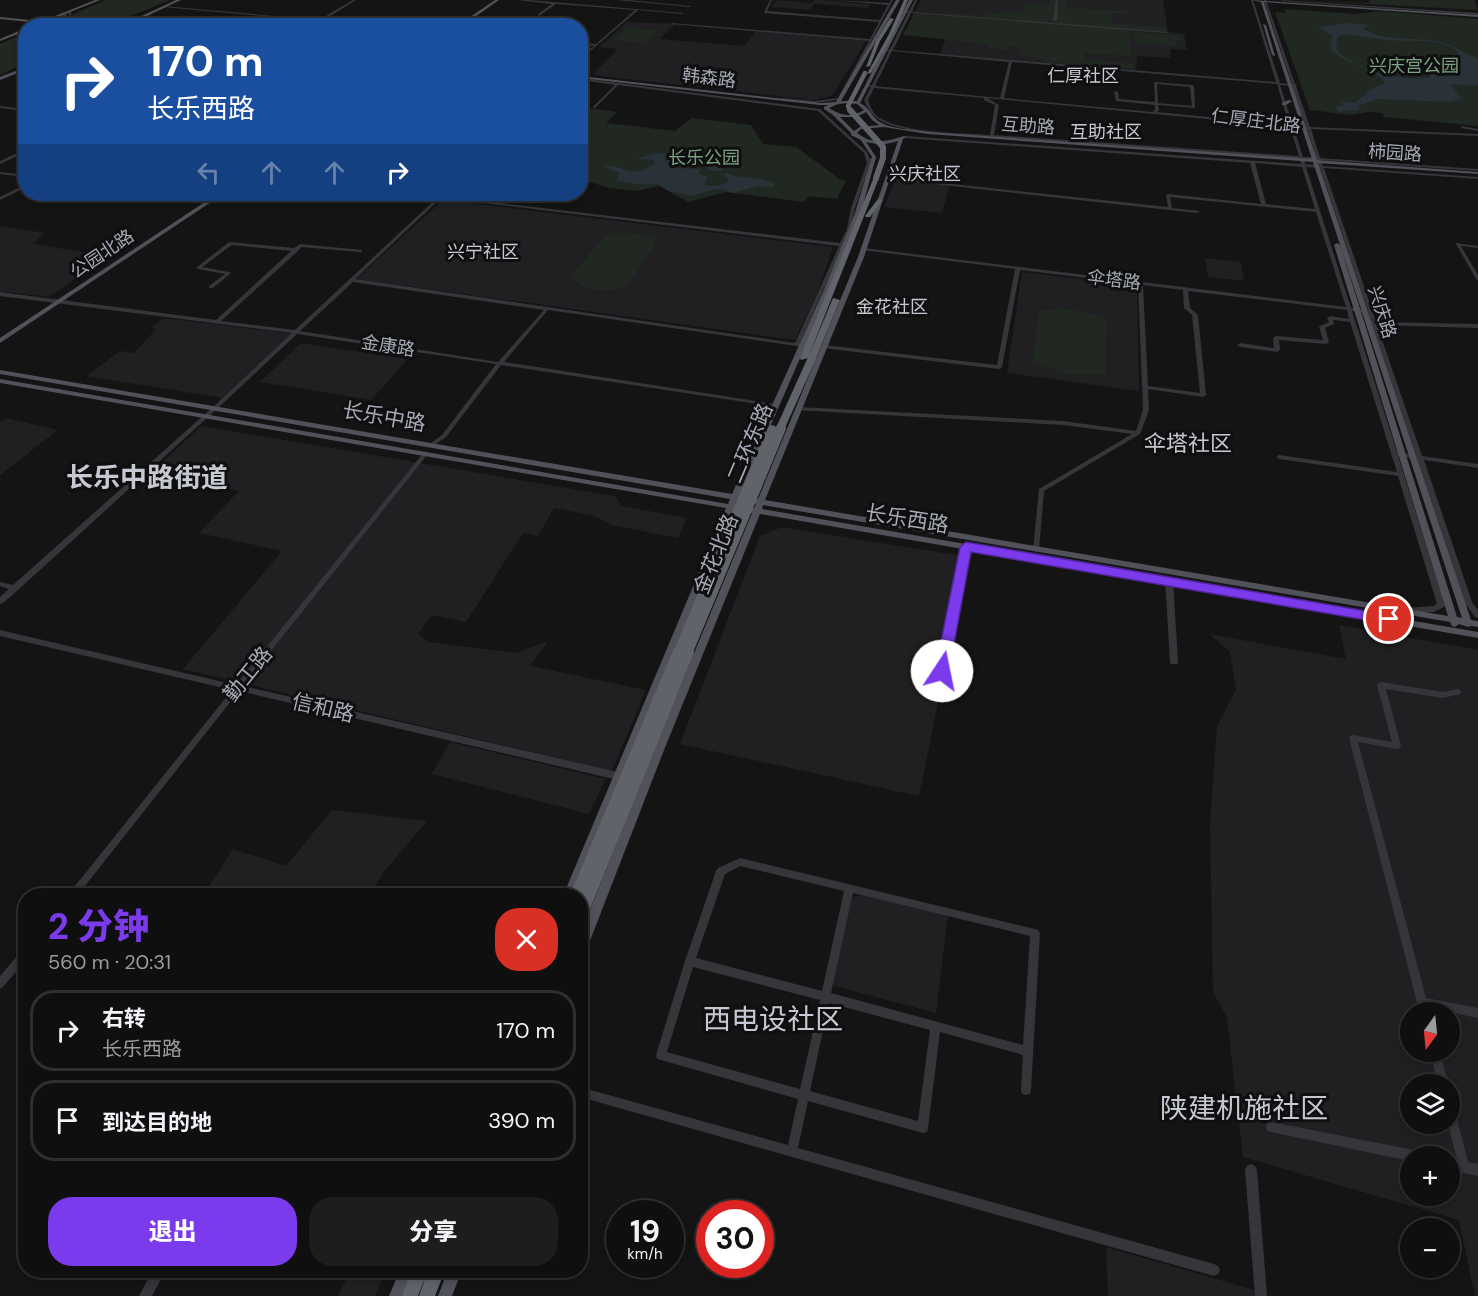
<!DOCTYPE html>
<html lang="zh">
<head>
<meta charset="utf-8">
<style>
  :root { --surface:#0f0f10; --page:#1d1d1e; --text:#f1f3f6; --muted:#9b9c9f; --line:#2f2f30; --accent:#7c3aed }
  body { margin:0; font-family:"DM Sans","Noto Sans SC",sans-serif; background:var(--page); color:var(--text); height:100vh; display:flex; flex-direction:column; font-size:22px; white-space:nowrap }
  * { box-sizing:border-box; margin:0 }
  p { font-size:20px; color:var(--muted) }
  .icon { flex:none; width:33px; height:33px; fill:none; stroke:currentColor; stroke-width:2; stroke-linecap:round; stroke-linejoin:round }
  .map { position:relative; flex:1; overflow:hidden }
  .details { position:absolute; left:18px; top:888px; width:570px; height:390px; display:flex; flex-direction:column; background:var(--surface); border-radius:24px; box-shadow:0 3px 9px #0003,0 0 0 2px var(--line) }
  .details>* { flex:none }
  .top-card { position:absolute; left:18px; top:18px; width:570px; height:183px; border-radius:24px; box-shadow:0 3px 9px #0003,0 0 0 2px var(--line); background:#1a4fa0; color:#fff; overflow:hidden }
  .needle { width:39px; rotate:195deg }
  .fabs { position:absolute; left:1400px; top:1002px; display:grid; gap:12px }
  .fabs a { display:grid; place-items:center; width:60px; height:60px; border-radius:50%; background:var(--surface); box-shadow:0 3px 9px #0003,0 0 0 2px var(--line); font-size:30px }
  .speed { position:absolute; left:606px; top:1200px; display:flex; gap:12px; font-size:30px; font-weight:700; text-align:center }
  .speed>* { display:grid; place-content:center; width:78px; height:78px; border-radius:50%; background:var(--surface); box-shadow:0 3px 9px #0003,0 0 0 2px var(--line); line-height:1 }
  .speed small { font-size:15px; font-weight:400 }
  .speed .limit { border:9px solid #d22; background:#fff; color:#111 }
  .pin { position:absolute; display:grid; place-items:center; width:51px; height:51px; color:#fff; margin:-26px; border:3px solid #fff; border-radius:50%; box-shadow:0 2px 6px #0007 }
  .me { position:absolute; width:66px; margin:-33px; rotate:11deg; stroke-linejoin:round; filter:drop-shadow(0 0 4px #0008) }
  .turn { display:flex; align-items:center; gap:21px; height:126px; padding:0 30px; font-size:27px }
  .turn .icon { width:78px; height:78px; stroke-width:2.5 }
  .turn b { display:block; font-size:42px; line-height:51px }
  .lanes { display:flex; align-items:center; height:57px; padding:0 30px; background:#0003; justify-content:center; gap:30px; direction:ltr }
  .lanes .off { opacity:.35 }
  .round { display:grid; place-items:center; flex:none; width:63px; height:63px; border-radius:24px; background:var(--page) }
  .head { display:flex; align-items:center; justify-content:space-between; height:102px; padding:0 30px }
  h1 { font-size:36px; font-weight:800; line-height:45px; color:var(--accent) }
  .action { display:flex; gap:12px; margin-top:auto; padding:12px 30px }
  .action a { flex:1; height:69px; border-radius:24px; background:var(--accent); color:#fff; font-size:24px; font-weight:800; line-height:69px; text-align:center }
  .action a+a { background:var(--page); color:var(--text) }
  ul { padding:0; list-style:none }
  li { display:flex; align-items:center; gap:18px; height:81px; margin:0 12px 9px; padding:0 18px; border:3px solid var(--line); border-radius:24px }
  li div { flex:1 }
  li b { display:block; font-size:22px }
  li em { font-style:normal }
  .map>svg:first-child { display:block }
  .built { fill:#202022; fill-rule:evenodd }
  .green { fill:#202821 }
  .water { fill:#2a3239; fill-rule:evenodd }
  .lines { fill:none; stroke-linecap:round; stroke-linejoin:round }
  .major-tunnel { stroke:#313235; stroke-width:4; stroke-dasharray:4 2; stroke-linecap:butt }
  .minor { fill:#35353a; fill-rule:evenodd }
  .major { fill:#515259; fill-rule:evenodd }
  .highway { fill:#61636b; fill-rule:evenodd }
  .highway-bridge-far4 { stroke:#61636b; stroke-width:4.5 }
  .highway-bridge-far3 { stroke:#61636b; stroke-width:6 }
  .highway-bridge-far2 { stroke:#61636b; stroke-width:8 }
  .highway-bridge-far1 { stroke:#61636b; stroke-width:10 }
  .highway-bridge { stroke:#61636b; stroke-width:12 }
  .route { fill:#7c3aed; stroke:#51269a; stroke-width:1.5 }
  .labels { text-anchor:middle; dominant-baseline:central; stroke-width:6; stroke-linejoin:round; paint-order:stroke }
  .far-park-label { font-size:18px; fill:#7ca180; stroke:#0f0f10 }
  .far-neighbourhood-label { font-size:18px; fill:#c6c9d2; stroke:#0f0f10 }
  .far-street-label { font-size:18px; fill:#a5aab6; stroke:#0f0f10 }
  .street-label { font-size:21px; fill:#a5aab6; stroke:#0f0f10 }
  .neighbourhood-label { font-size:22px; fill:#c6c9d2; stroke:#0f0f10 }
  .district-label { font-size:27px; font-weight:bold; fill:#c6c9d2; stroke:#0f0f10 }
  .near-quarter-label { font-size:28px; fill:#c6c9d2; stroke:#0f0f10 }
</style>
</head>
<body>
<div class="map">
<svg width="1478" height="1296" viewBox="0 0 1478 1296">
  <rect width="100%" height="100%" fill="#141415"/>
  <path class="built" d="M777 0 812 3 814 0H823L870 4 868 8 814 4 810 10 771 7Z
    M921 0H1163L1168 32 1184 34 1187 50 1171 49 1170 58 1137 56 1136 70 940 54 946 38 903 35Z
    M627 22 676 24 659 39 744 46 756 31 866 41 832 96 814 100 592 75 618 49 599 47Z
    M895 179 950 185 942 213 884 207Z
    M443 200 833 247 818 291 795 340 356 279Z
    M0 226 45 233 33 244 108 256 49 297 0 291Z
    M1205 258 1241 262 1244 281 1208 277Z
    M1022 272 1137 286 1139 391 1007 373Z
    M163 318 293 334 222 398 86 376 120 351 134 353 156 329 152 327Z
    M301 343 408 359 371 400 260 382Z
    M6 418 58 430 0 475V422Z
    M201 426 615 496 622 506 687 518 678 538 611 525 595 516 554 508 538 536 523 533 466 622 432 615 418 634 429 642 516 653 548 641 530 666 646 690 612 771 183 669 282 551 199 533 239 491 154 470Z
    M782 527 968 557 919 796 680 744 760 536Z
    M1339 625 1478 650V1296H1475L1459 1220 1243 1157 1227 1018 1213 992 1210 824 1217 726 1236 690 1230 652 1209 634 1346 659ZM1410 1012H1449V1052H1410ZM1410 1084H1449V1124H1410ZM1410 1156H1449V1196H1410Z
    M450 742 606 779 589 814 432 774Z
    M332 810 427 821 383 873 369 895 203 896 233 849 286 866Z
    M861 895 948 915 936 1013 831 985 849 898Z
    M1106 1247 1258 1291V1296H1108Z
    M350 1271 382 1280 375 1296H338Z"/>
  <path class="green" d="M106 0H170L111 24 60 20Z
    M1049 0H1066V7L1131 12V14L1112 13V23L1166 27 1167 32 1129 30 1131 56 1085 53 1086 59 1134 64V69L1043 62V59L1020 55 1021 47 1010 46 1008 50 989 48V44L903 35 914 14 946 17 948 13 986 16 987 13 998 14 1000 11 1022 13 1024 5 999 2 1041 5 1052 2Z
    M1292 0 1369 3V0H1474L1478 10Z
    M1285 9 1356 14 1379 11 1478 19V126L1384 117 1382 113 1368 112 1352 115 1310 110 1275 12 1286 13Z
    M628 28 658 30 644 43 613 40Z
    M1134 32 1180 36 1181 42 1175 41 1176 46 1135 43Z
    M25 33V63L0 75V44Z
    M581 107 617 112 606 123 675 131 692 118 751 125 763 144 796 147 841 180H846L837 199 808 196 804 202 726 192 688 202 659 186 636 191 609 188 581 179Z
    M608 233H633L654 238 655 245 626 288C604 291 586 293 570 276Z
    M1062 308 1106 317 1105 375 1066 374 1033 361 1039 311Z"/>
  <path class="water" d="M1350 23 1370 25 1363 29C1388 43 1413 36 1440 42 1455 45 1464 54 1478 59V86L1450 84 1462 98 1451 102 1378 99 1357 106 1361 109 1338 112 1336 107 1343 105 1340 101 1355 103 1371 89 1385 83C1375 66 1344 67 1330 47L1333 36 1318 27ZM1348 34C1362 36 1376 39 1390 40 1413 43 1441 36 1459 53L1427 59 1425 67 1431 77C1407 83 1349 70 1336 48L1338 36Z
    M655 153 667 154 665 159C679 164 700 155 717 162L723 171H713L696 161 672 163 674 168 701 169 698 173 707 177 704 185 717 186 730 181 723 174 727 173C742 180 758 177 774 183V187L758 186 732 193C722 185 704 192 694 196L669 191 658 184C642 185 631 184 616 180L620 173 602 166C623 163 634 182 655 163V160L636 159Z"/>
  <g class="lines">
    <path class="major-tunnel" d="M41 26 71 13
      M115 26 131 19
      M20 34 26 32"/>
    <path class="minor" d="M353 0H356L314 26H310L317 21 163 7 164 6 319 20Z
      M517 0H529L684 13 682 14 638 10 580 60V57L594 46 580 44V42L596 44 635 10 556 4 539 16 538 14 552 4Z
      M616 0H628L691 6 690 7Z
      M770 0H772L767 11 880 20 888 5 834 0 889 3 891 0H893L839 102H837V100L815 103 781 99 783 98 815 101 838 98 869 41 670 24 672 23 870 39 879 22 764 13Z
      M915 0H917L912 12 1169 32 1167 33 911 13 893 50 1276 82 1251 0H1253L1280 83 1292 84 1264 0H1266L1295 84 1297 85 1296 86 1310 127 1478 134V136L1311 129 1320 158 1478 169V171L1321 160 1323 166 1478 177V179L1324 168 1376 322 1478 324V328L1377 325 1422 456 1478 464V468L1424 460 1472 602 1478 610V618L1475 617 1465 603 1417 459 1398 456 1445 605 1444 607 1434 612 1408 613 1404 610 1405 608 1433 606 1437 604 1398 476 1279 459 1276 457 1279 455 1397 472 1350 322 1333 320 1334 324 1325 328 1329 342 1326 344 1279 340 1280 350 1277 352 1240 347 1237 345 1240 343 1274 348 1273 338 1276 336 1323 340 1319 327 1320 326 1329 322 1327 318 1330 316 1349 319 1347 310 1188 291 1190 308 1198 315 1206 395 1203 397 1148 389 1149 410 1140 434 1044 491 1039 550 1036 552 1033 550 1039 489 1132 434 1063 425 796 410 795 409 798 407 1063 421 1136 431 1143 410 1138 284 1020 270 1002 367 999 369 822 348 821 347 824 345 997 365 1015 269 862 250V249L864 248 1346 307 1316 212 1170 197 1172 208 1199 211V212L1197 213 887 179V177H888L1168 207 1166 195 1168 194 1261 204 1250 163 904 138V136H905L1301 164 1300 159 994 137 992 138 990 137 907 131 906 129C886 125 872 120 864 100L871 87 865 86 872 85 889 51 884 50 890 49 908 13 903 12 909 11ZM892 51 1009 62 1000 98 875 86ZM1012 62 1277 84 1289 125 1157 112 1159 110 1158 105 1195 108 1194 86 1192 85 1154 82 1155 102 1119 99 1118 92 1116 91 1114 92 1116 101 1155 105V110L1153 112 1004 98ZM1157 84 1190 87 1192 106 1158 103ZM1280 85 1292 86 1306 127 1293 125ZM874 88 984 98V100L995 105 990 135C961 133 899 133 877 116 872 111 870 106 868 100ZM987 98 1290 127 1299 156 994 135 999 105ZM1294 128 1307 129 1316 157H1303ZM1304 159 1317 160 1319 165 1305 164ZM1255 163 1302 167 1315 209 1266 204ZM1306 167 1320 168 1371 321 1367 323 1372 325 1416 455 1397 452 1352 311 1364 313 1367 311 1364 309 1351 308ZM1143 285 1183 290 1184 308 1192 315 1200 393 1148 386Z
      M1056 0H1058L1057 20 1055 21 1053 20Z
      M1281 0 1478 13V15L1282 1Z
      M374 24 382 25 383 26H373Z
      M580 78 820 109 867 152 870 159 873 156 876 157 871 163 855 208 851 229 845 244 847 245 843 246 800 343 804 346 803 347 548 310 504 362 775 404 778 406 777 407 501 365 446 437 433 446 430 444 431 443 442 435 496 364 297 334 218 408 18 590 3 603 0 604V597L9 589 0 586V582L13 585 214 406 292 333 0 296V292L216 320 291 251 232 245 202 267 229 272 231 273 213 288H209V286L225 274 198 269 196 268 229 242 294 248 300 244 362 250V252H360L301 247 298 251 221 321 295 330 437 198 415 195 413 194H422L840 243 847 229 851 208 867 163 864 153 818 111 618 85 594 109 593 107 615 85 580 80ZM441 198 839 246 795 343 355 279ZM353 282 544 310 498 362 300 331Z
      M0 106 26 109V111L0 108Z
      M1461 126 1478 129V131L1461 128Z
      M26 149V152L0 164V161Z
      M0 172 26 175V177L0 174Z
      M26 184V187L0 200V197Z
      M156 194H165L210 199 212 200 210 201 158 195Z
      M1456 243 1478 246V248L1461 246 1478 275V280L1476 279 1456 244Z
      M426 451 429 453 428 454 243 686 622 773 625 775 626 777 625 779 622 781 239 691 77 896H67L232 690 0 636V630L236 685 424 452Z
      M964 545H966L969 547 946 671 945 673H939L938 671Z
      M1167 579H1171L1173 581 1178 662 1177 664H1171L1170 662 1165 581Z
      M1381 682 1443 692 1457 689 1460 690 1461 692 1460 694 1443 698 1386 689 1401 746 1400 748 1397 749 1358 742 1426 998 1478 1008V1018L1429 1008 1430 1012H1420L1417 1002 1349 738 1350 736 1353 735 1392 742 1377 685 1378 683Z
      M740 858 1035 929 1038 930 1040 933 1031 1090 1030 1094 1026 1095 1022 1094 1021 1090 1023 1055 940 1032 928 1128 927 1132 923 1133 808 1101 798 1148 1214 1264 1218 1266 1220 1270 1218 1274 1214 1276 580 1097V1087L788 1145 798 1099 661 1060 657 1059 656 1055 685 961 716 871 718 868ZM740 866 844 891 822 991 696 958 725 874ZM853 893 1030 936 1023 1045 831 993ZM693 967 820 1000 800 1089 667 1052ZM829 1003 930 1030 918 1121 810 1091Z
      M26 948V960L3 987 0 989V976L23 949Z
      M1430 1052H1440L1448 1084H1438Z
      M1449 1103 1453 1104 1454 1108 1468 1162 1478 1164V1176L1449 1170V1158L1457 1160 1448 1124H1449Z
      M1271 1122 1414 1150 1418 1152 1420 1156H1410V1161L1271 1132 1267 1131 1266 1127 1267 1123Z
      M1251 1164 1255 1166 1257 1170 1267 1296H1255L1245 1170 1247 1166Z
      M153 1270H166L152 1296H139Z"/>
    <path class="major" d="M95 0H100L48 21 45 20Z
      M176 0H181L126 26H120Z
      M495 0H499L462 26H457Z
      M896 0H900L841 101H857L909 0H913L860 103C868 107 871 114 877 120 890 130 912 129 928 132L1312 159 1261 2 1251 0 1478 15V17L1264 2 1317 160 1478 172V174L1318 163 1471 620 1478 621V627L1471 626 1468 627 1459 624 1455 627 1452 626 1450 622 763 505 762 509 1478 632V638L760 514 664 750 586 951 584 955 580 956V935L654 750 752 513 734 510 574 896H563L726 508 0 383V379L728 504 730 499 0 374V370L732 494 824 290 854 216 872 157 861 140 851 135V133L833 115 824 109V107L828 105H820L580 78V76L820 103 836 102ZM848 103 857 104 864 110C852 118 841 116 829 108L838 104ZM866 112 872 120 879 125 860 127 854 131 840 117H856ZM884 127 928 134 1313 162 1462 618 1457 617 1340 245 1337 243 1334 245 1448 616 765 500 864 257 903 139 906 137 904 136C886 142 873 145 857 133L861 129ZM898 141 858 257 758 499 740 495 830 290 860 216 876 157 866 142 882 145ZM737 500 756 504 754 508 736 505Z
      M0 17 83 25 85 26H66L0 19Z
      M79 22 109 25 111 26 78 24Z
      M1263 24 1266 25 1275 56 1272 55Z
      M26 28V31L0 41V39Z
      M26 67V70L0 80V77Z
      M1288 100 1292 101 1286 105H1282V103Z
      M217 194H223L0 343V338Z
      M400 1270H414L403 1296H389Z
      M448 1270H462L452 1296H438Z"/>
    <path class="highway" d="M904 0H908L893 34 871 73 867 74 889 34Z
      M890 18 894 19 880 41 870 66 866 67 876 41Z
      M874 177 879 178 808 358 801 360 800 358Z
      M878 199 883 200 870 217H866L865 216Z
      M833 298 840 300 816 358 809 360 808 358Z
      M411 1270H428L418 1296H402Z
      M428 1270H445L435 1296H419Z"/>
    <path class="highway-bridge-far4" d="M851 112 848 106 865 73"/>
    <path class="highway-bridge-far3" d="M850 110 883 147V158L876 178"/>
    <path class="highway-bridge-far2" d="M780 429 812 358"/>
    <path class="highway-bridge-far1" d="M678 654 772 430
      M687 654 781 428"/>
    <path class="highway-bridge" d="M576 896 679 652
      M580 918 688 652"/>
  </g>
  <path class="route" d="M966 542 1389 615 1395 619 1389 624 971 552 949 671 942 676 935 671 960 547Z"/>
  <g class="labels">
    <g class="far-park-label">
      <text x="1414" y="66">兴庆宫公园</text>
      <text x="704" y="158">长乐公园</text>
    </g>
    <g class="far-neighbourhood-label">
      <text x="1083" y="76">仁厚社区</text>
      <text x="1106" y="132">互助社区</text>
      <text x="925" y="174">兴庆社区</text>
      <text x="483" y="252">兴宁社区</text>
      <text x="892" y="307">金花社区</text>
    </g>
    <g class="far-street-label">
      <text transform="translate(709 78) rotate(7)">韩森路</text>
      <text transform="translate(1256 121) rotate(7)">仁厚庄北路</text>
      <text transform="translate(1028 126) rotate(4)">互助路</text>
      <text transform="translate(1395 153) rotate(4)">柿园路</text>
      <text transform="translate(102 254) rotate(-34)">公园北路</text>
      <text transform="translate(1114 280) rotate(7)">伞塔路</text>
      <text transform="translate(1382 312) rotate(72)">兴庆路</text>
      <text transform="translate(388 346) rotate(9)">金康路</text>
    </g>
    <g class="street-label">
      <text transform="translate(384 417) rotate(10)">长乐中路</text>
      <text transform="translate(750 443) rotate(-67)">二环东路</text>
      <text transform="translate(907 519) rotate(9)">长乐西路</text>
      <text transform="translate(716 554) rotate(-68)">金花北路</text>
      <text transform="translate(248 674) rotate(-51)">勤工路</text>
      <text transform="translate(323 708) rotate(13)">信和路</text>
    </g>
    <g class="neighbourhood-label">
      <text x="1188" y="443">伞塔社区</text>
    </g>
    <g class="district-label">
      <text x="147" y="477">长乐中路街道</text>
    </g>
    <g class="near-quarter-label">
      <text x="773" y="1019">西电设社区</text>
      <text x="1244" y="1108">陕建机施社区</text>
    </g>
  </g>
</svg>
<div class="fabs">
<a><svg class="needle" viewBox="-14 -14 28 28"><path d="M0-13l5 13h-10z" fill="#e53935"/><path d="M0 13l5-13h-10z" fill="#9b9c9f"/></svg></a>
<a><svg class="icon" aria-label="layers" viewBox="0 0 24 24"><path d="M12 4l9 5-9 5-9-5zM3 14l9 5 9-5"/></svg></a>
<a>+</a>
<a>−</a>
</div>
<div class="speed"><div>19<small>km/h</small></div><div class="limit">30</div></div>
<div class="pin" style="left:1389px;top:619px;background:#d93025"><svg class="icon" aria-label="arrive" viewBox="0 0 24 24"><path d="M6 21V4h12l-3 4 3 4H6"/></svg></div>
<svg class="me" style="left:942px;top:671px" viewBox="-20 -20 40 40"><circle r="19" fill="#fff"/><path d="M0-13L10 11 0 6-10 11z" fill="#7c3aed"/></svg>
<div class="top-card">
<div class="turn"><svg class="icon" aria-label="right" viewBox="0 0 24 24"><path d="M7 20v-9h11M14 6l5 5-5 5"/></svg><div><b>170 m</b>长乐西路</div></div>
<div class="lanes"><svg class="icon off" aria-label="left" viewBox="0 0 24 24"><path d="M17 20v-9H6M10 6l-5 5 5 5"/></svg><svg class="icon off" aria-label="ahead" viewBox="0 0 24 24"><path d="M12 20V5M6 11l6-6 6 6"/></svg><svg class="icon off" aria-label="ahead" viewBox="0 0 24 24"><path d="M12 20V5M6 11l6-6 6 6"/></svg><svg class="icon" aria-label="right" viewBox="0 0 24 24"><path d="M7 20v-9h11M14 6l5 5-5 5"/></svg></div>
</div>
<section class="details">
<div class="head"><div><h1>2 分钟</h1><p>560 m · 20:31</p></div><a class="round" style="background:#d93025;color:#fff"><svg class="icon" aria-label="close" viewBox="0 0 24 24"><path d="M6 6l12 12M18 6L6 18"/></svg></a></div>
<ul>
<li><svg class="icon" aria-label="right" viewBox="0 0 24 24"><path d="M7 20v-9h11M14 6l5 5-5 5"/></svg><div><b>右转</b><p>长乐西路</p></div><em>170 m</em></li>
<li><svg class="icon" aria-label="arrive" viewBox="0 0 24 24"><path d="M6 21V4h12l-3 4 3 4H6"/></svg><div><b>到达目的地</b></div><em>390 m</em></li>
</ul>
<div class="action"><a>退出</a><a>分享</a></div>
</section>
</div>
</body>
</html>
